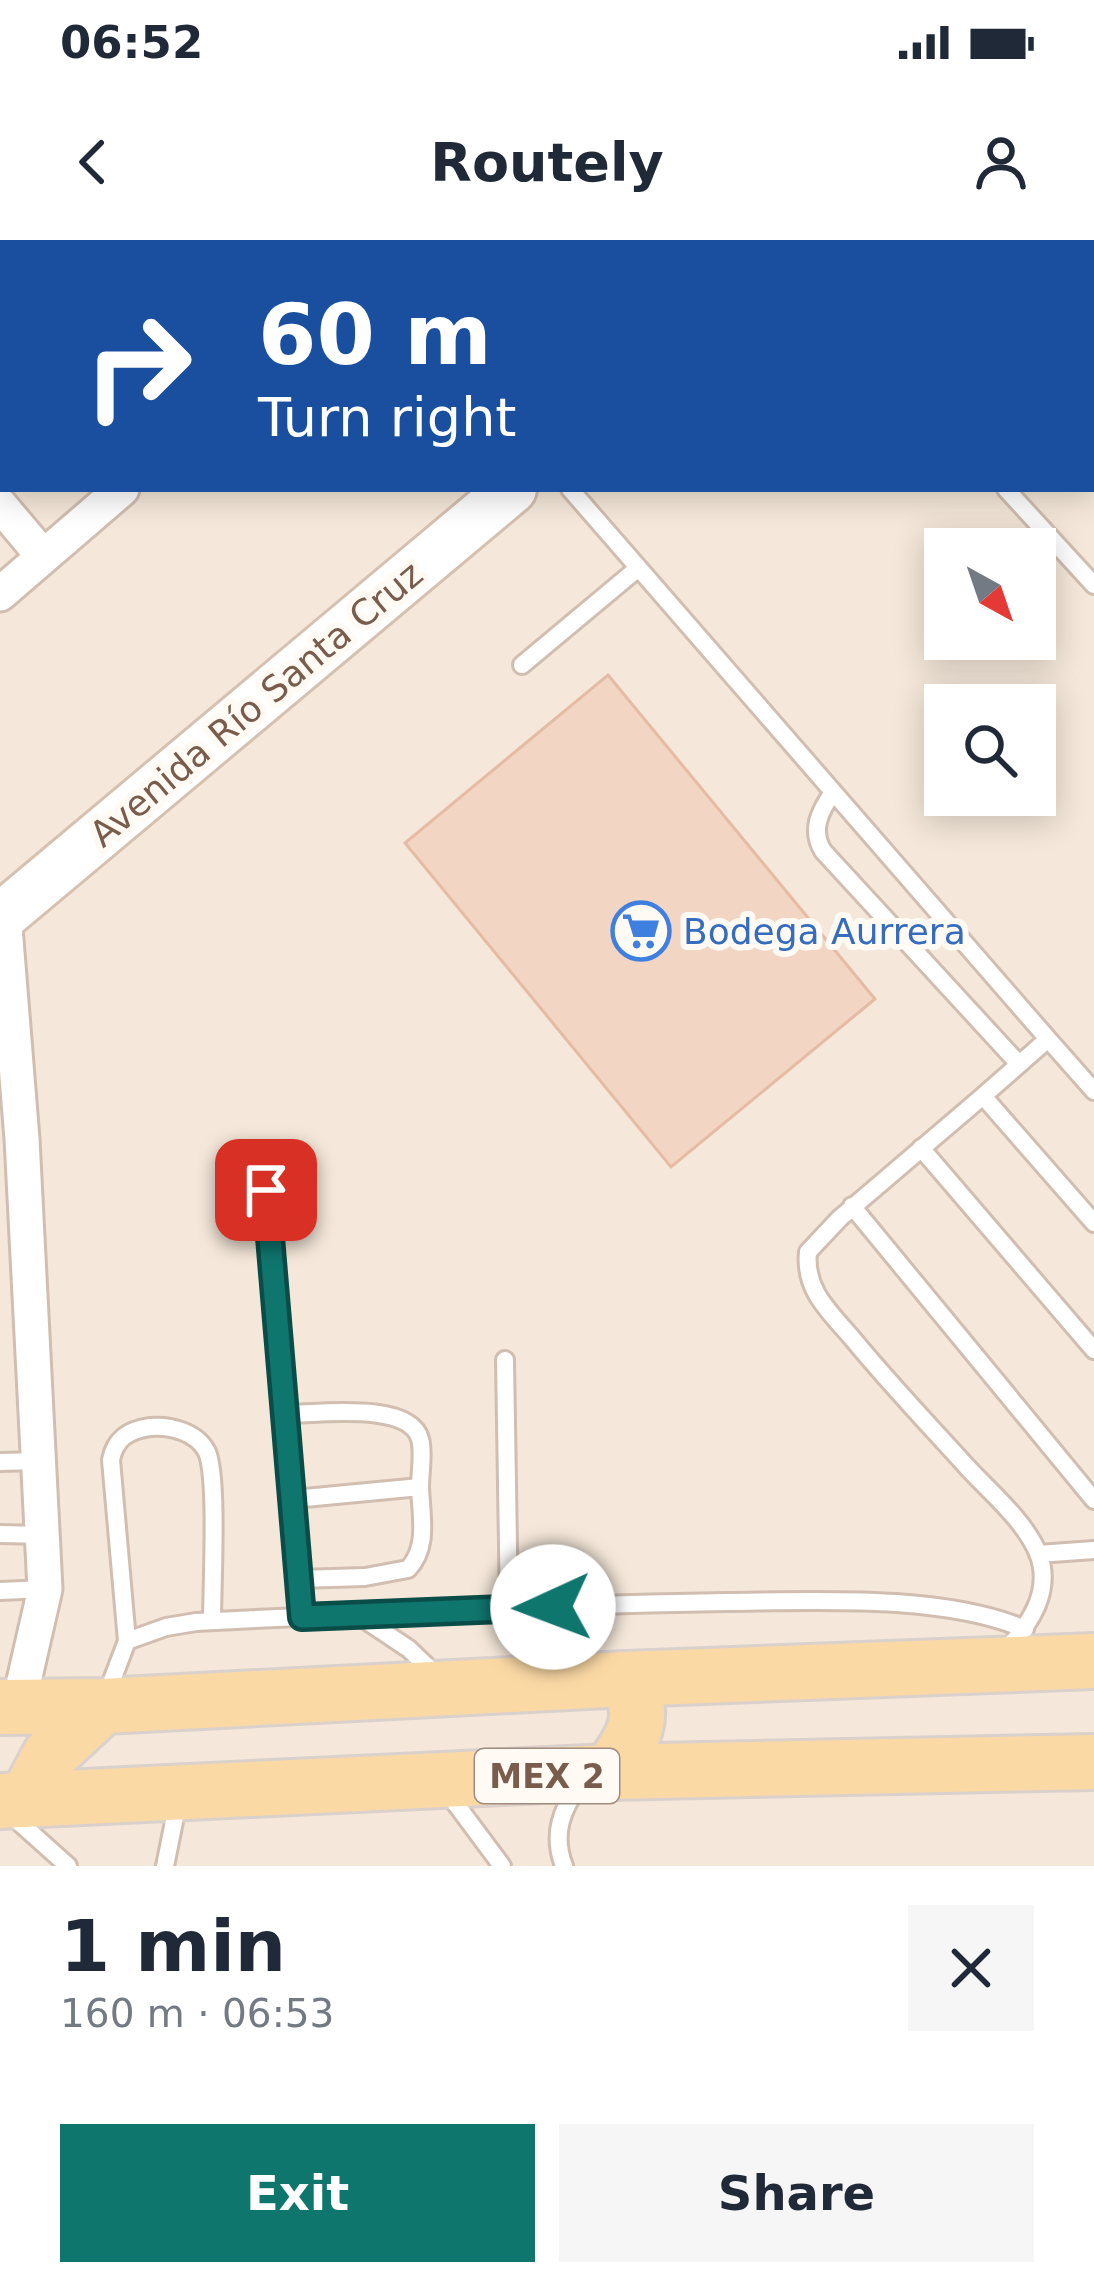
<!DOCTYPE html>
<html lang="en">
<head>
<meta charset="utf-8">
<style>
  :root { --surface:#fff; --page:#f6f6f7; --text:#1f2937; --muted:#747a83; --accent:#0f766e }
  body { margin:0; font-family:"DejaVu Sans",sans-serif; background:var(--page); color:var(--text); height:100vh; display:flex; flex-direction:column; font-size:45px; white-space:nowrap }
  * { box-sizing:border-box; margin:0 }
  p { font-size:39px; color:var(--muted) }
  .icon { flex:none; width:66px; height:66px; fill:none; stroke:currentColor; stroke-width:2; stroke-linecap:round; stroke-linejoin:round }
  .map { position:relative; height:1626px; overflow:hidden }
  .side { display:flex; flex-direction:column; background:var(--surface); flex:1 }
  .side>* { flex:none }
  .hud { position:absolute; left:0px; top:0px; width:1095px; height:252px; box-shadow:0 6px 30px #0003; background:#1a4fa0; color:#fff; overflow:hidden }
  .needle { width:78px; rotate:140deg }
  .fabs { position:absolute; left:924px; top:288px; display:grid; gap:24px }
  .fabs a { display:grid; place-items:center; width:132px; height:132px; border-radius:0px; background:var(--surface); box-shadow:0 6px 30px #0003; font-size:60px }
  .pin { position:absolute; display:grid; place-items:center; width:102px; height:102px; color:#fff; margin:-51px; border-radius:24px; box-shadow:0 6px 18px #0006 }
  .me { position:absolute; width:132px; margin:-66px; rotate:268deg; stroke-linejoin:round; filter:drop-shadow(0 0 9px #0008) }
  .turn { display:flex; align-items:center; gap:42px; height:252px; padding:0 60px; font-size:54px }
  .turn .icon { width:156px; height:156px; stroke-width:2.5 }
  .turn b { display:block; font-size:84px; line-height:102px }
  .round { display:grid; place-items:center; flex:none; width:126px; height:126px; border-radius:0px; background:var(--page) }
  .headline { display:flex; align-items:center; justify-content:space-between; height:204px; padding:0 60px }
  h1 { font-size:72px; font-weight:700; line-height:90px }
  .cta { display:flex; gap:24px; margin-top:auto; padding:24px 60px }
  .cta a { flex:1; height:138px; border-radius:0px; background:var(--accent); color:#fff; font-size:48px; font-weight:700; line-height:138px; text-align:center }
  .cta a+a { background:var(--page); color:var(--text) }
  .status { display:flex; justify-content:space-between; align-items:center; height:84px; padding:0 60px; background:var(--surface); direction:ltr }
  .status svg { height:33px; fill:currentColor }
  header { display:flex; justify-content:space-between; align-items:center; height:156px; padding:0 60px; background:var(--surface); font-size:54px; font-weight:700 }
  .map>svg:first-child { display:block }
  .residential { fill:#f5e8da; fill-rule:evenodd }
  .building { fill:#f3d5c3; stroke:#e6bba3; stroke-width:3 }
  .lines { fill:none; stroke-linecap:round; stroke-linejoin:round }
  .service-casing { stroke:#d1beb0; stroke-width:22 }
  .minor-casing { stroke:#d1beb0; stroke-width:39 }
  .secondary-casing { stroke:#d6c0b0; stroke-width:54 }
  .primary-casing { stroke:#dad1cd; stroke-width:60 }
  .service { stroke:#fff; stroke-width:16 }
  .minor { stroke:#fff; stroke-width:33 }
  .secondary { stroke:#fff; stroke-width:48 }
  .primary { stroke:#fbd9a5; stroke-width:54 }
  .route-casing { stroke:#0a4d48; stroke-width:30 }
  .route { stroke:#0f766e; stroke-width:21 }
  .labels { text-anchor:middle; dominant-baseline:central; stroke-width:12; stroke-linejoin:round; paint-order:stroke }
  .shield { fill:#fffaf3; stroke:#a28b7f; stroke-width:3 }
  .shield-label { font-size:33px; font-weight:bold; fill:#7a5c4d }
  .street-label { font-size:36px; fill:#7a5c4d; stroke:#fffaf3 }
  .shop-label { font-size:36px; fill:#366cbe; stroke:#fffaf3; text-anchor:start }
</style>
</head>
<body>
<div class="status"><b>06:52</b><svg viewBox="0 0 49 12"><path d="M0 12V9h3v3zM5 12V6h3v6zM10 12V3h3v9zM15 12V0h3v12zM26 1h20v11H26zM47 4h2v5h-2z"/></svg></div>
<header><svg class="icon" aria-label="back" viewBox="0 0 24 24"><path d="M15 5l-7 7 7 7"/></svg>Routely<svg class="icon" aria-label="person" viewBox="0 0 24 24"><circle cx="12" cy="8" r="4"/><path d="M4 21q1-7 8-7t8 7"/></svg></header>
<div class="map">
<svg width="1094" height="1626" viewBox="0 0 1094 1626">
  <rect width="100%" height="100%" fill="#fdf6ec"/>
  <path class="residential" d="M0 0H1094V1626H0ZM3 3H1092V249H3ZM945 309H1035V399H945ZM945 465H1035V555H945Z"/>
  <path class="building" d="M608 435 875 759 671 927 405 603Z"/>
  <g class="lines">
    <g class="service-casing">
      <path id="service" d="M1092 179 1094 178
        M570 249 1048 799
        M1006 249 1094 345
        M522 425 637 329
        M833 552C820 571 810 590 823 611L1018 823
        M983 856 1048 799 1094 851
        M921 908 1094 1110
        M266 949 302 1377
        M852 966 1094 1260
        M505 1120 509 1369
        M286 1174C317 1174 410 1161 420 1199 424 1213 420 1232 420 1247L294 1259
        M0 1222 40 1221
        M0 1294 43 1295
        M1038 1314 1094 1310
        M299 1339 365 1337 408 1329C429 1307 421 1276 420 1247
        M0 1351 45 1349
        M358 1375 409 1409 437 1436
        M127 1401 166 1387 196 1382C372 1373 549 1365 726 1362 816 1361 942 1354 1025 1389
        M1005 1411C1030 1384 1053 1351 1038 1313 1024 1280 991 1253 968 1228 929 1185 889 1143 852 1098 829 1071 804 1050 808 1012L840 978 983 856 1094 983
        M106 1456 127 1401 111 1220C115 1199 128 1190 150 1187 170 1185 197 1192 207 1212 218 1237 212 1347 212 1381
        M447 1552 502 1626
        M10 1574 68 1626
        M165 1626 178 1562
        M564 1626C552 1595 561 1570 580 1544"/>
    </g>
    <g class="minor-casing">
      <path id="minor" d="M71 3 75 0
        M411 3 414 0
        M0 64 3 62
        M0 265 43 316
        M0 354 122 249
        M4 675 22 899 45 1349 18 1467"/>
    </g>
    <g class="secondary-casing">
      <path id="secondary" d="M808 3 811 0
        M0 678 512 249"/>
    </g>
    <g class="primary-casing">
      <path id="primary" d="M0 1467 103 1466 626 1439 1094 1421
        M609 1532C633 1501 649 1475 626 1439
        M26 1560 50 1515 103 1466
        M0 1561 609 1532 1094 1522"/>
    </g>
    <use href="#service" class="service"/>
    <use href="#minor" class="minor"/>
    <use href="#secondary" class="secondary"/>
    <use href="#primary" class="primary"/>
  </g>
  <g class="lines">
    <g class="route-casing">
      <path id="route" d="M266 950 302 1377 553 1367"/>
    </g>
    <use href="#route" class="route"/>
  </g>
  <defs>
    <g id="supermarket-ring" transform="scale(3)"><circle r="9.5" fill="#fffaf3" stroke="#3f7fe0" stroke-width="1.5"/><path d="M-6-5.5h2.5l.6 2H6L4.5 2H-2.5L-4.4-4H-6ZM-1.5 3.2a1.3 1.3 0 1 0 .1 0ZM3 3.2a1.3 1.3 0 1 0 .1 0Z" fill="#3f7fe0"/></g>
  </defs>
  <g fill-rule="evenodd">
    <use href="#supermarket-ring" x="641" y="691"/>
  </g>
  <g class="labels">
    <rect class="shield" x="475" y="1509" width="144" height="54" rx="9"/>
    <g class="shield-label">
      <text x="547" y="1536">MEX 2</text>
    </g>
    <g class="street-label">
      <text transform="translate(256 464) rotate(-40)">Avenida Río Santa Cruz</text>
    </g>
    <g class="shop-label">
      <text x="683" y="691">Bodega Aurrera</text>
    </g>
  </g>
</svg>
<div class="fabs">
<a><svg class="needle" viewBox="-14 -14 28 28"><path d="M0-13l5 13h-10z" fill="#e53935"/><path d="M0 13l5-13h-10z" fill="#747a83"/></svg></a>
<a><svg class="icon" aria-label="search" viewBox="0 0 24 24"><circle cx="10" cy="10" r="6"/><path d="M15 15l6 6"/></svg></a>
</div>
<div class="pin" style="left:266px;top:950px;background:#d93025"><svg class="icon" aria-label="arrive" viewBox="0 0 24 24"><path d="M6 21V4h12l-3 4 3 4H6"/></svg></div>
<svg class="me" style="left:553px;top:1367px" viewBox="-20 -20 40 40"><circle r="19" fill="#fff"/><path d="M0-13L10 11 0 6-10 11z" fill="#0f766e"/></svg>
<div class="hud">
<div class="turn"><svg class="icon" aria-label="right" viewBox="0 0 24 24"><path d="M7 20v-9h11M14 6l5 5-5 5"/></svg><div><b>60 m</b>Turn right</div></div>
</div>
</div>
<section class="side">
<div class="headline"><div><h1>1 min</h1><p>160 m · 06:53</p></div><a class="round"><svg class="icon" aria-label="close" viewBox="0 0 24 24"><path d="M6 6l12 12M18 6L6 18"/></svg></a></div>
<div class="cta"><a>Exit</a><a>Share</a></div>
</section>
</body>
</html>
